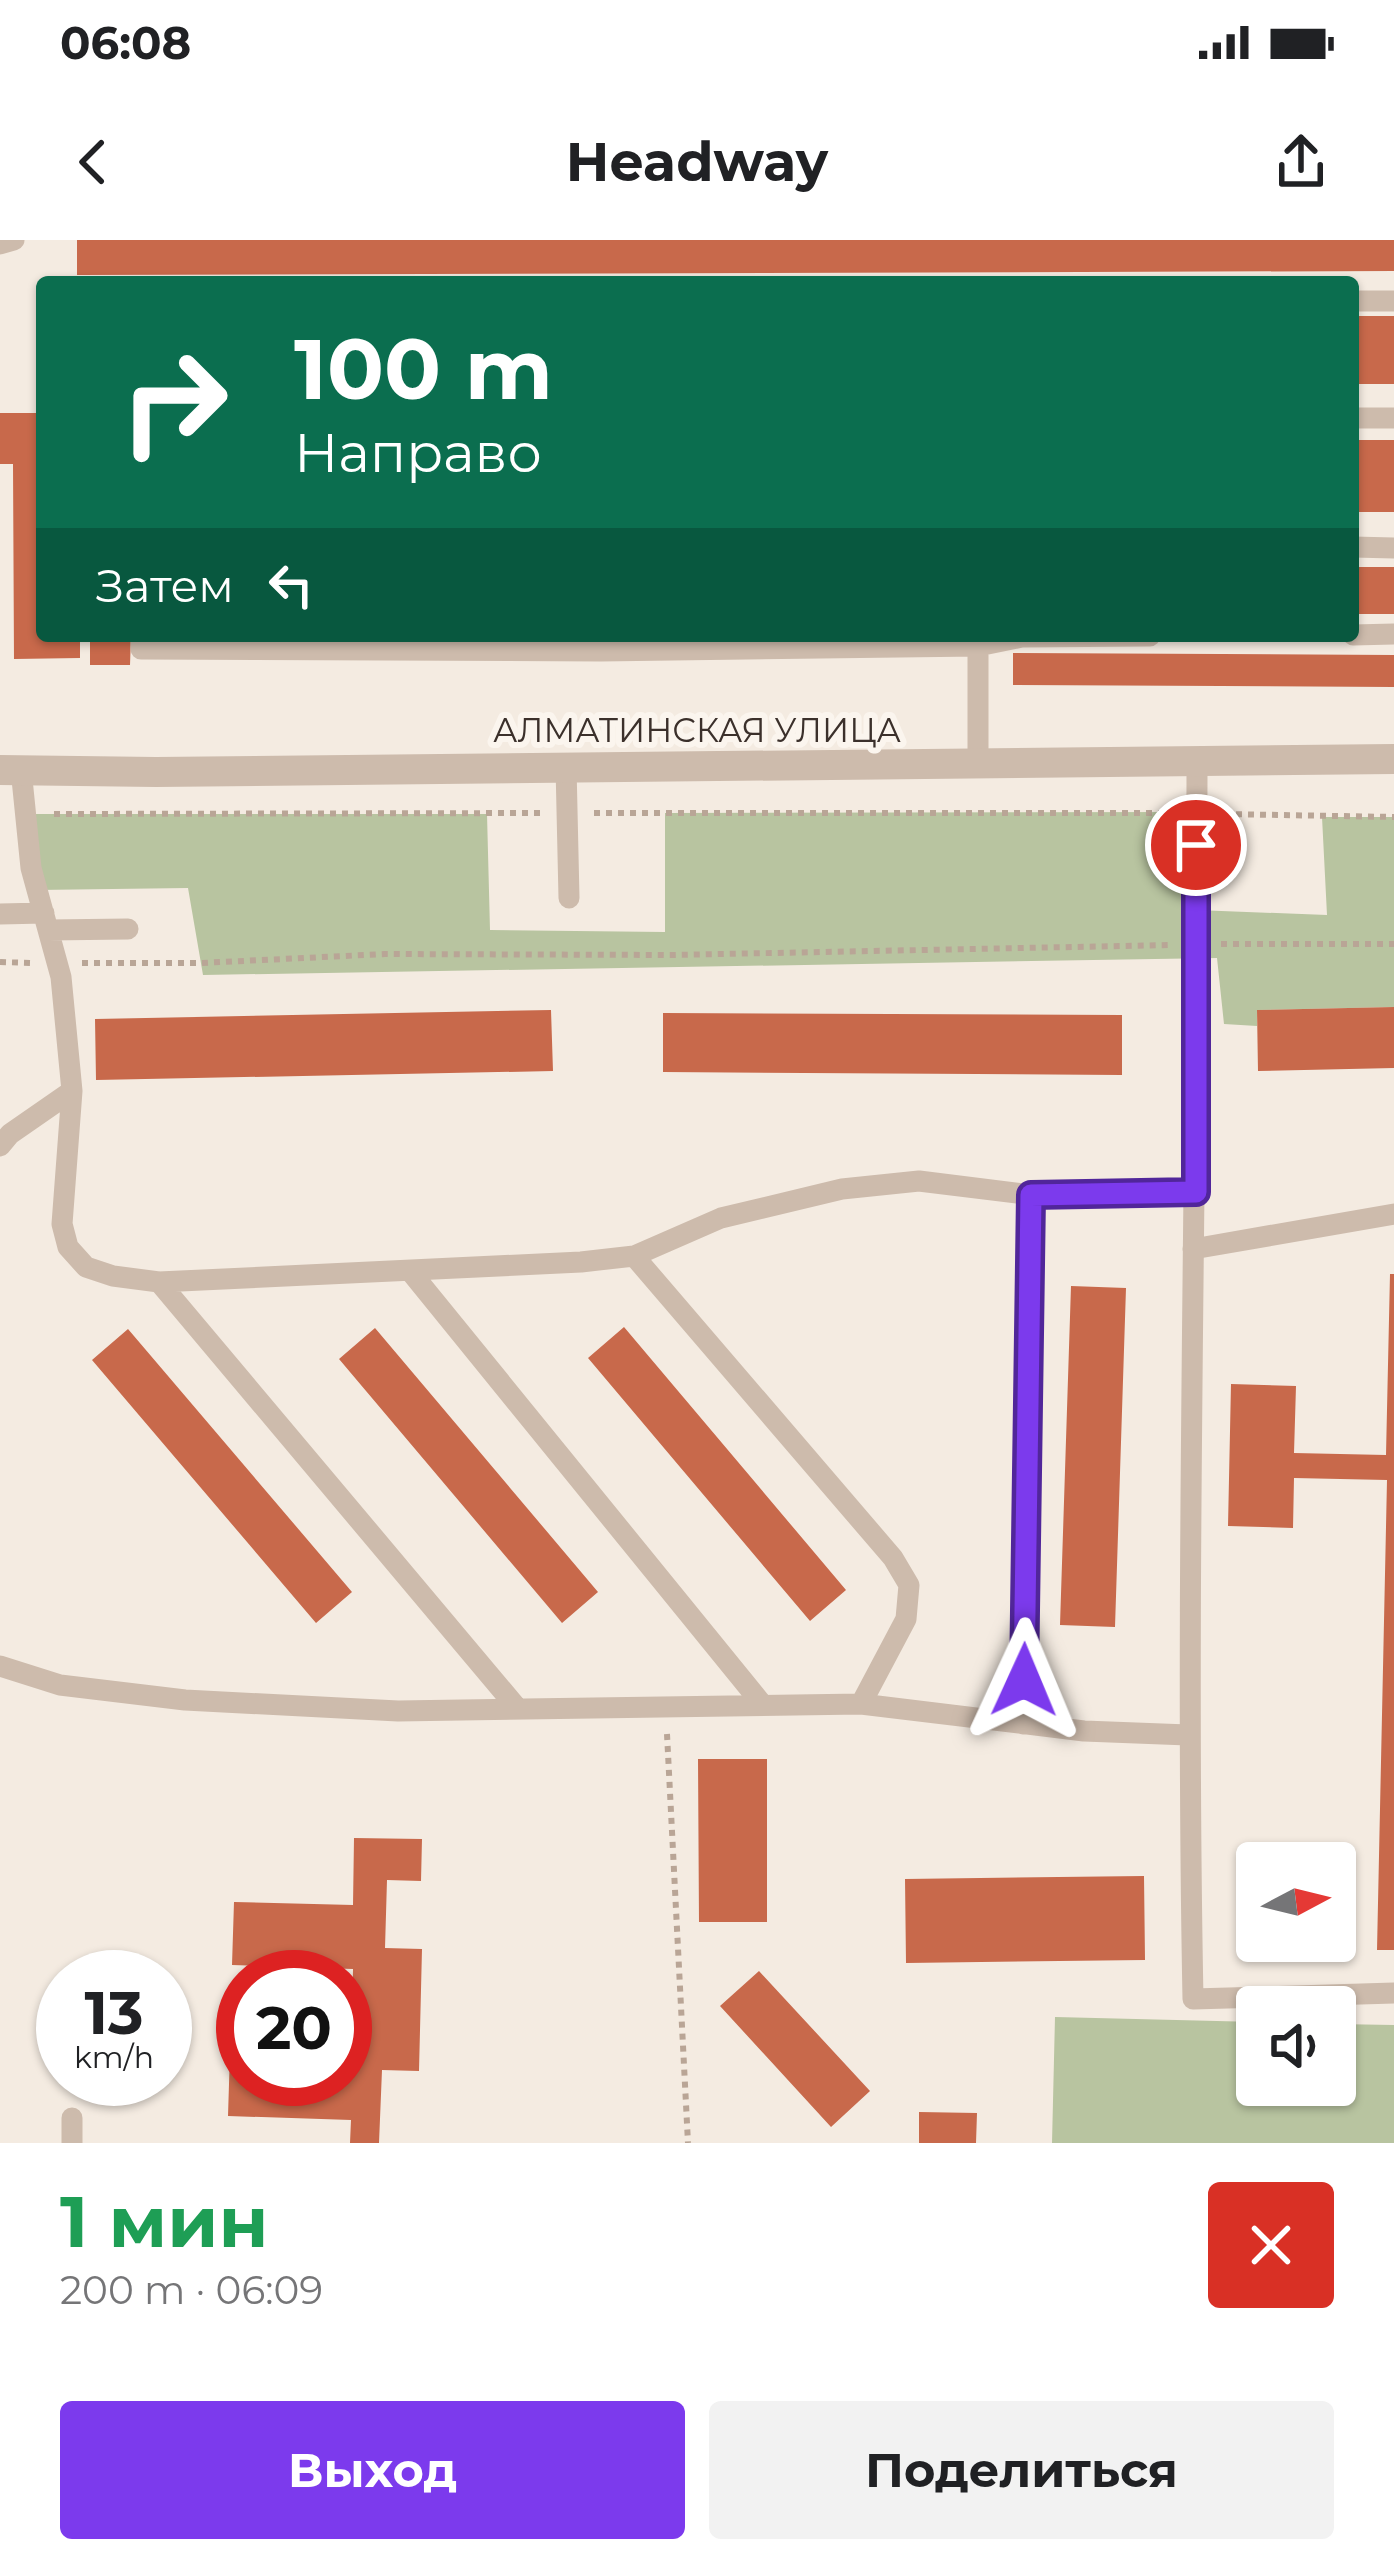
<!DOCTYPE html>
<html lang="ru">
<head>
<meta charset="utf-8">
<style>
  :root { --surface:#fff; --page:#f2f2f2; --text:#202124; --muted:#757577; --accent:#7c3aed }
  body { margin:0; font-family:Montserrat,sans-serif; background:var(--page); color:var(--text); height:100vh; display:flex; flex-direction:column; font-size:45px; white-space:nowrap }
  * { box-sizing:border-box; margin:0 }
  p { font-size:39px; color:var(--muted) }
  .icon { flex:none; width:66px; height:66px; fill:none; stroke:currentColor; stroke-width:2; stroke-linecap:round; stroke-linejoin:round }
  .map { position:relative; height:1903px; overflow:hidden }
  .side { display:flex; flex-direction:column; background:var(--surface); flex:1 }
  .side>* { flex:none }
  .hud { position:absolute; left:36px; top:36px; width:1323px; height:366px; border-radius:12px; box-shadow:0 3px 9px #0004; background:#0b6e4f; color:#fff; overflow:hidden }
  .needle { width:78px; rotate:83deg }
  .controls { position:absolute; left:1236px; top:1602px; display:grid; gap:24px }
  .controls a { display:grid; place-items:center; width:120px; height:120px; border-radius:12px; background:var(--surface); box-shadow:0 3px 9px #0004; font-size:60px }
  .speed { position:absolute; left:36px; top:1710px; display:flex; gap:24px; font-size:60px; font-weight:700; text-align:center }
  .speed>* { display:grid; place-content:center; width:156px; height:156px; border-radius:50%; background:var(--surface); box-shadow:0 3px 9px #0004; line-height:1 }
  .speed small { font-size:30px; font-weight:400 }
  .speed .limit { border:18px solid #d22; background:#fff; color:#111 }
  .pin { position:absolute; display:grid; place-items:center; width:102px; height:102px; color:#fff; margin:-51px; border:6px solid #fff; border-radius:50%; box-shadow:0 3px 12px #0007 }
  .me { position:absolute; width:132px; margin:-66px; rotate:1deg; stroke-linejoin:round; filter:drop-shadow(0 0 9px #0008) }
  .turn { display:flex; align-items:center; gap:42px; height:252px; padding:0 60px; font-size:54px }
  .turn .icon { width:156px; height:156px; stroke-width:2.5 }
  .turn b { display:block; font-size:84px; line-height:102px }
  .then { display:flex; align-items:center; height:114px; padding:0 60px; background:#0003; gap:24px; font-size:45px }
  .round { display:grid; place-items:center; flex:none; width:126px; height:126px; border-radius:12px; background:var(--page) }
  .overview { display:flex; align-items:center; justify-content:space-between; height:204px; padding:0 60px }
  h1 { font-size:72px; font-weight:700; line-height:90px; color:#1e9e55 }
  .primary-button { display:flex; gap:24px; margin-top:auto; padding:24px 60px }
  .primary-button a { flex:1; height:138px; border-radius:12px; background:var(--accent); color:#fff; font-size:48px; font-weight:700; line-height:138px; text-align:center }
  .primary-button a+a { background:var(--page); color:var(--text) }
  .status { display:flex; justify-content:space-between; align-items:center; height:84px; padding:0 60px; background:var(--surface); direction:ltr }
  .status svg { height:33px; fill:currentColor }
  header { display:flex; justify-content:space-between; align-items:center; height:156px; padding:0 60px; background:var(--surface); font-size:54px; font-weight:700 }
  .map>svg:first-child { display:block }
  .green { fill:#b8c4a0 }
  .building { fill:#c8694b }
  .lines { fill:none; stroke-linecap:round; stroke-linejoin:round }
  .path { stroke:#b9a596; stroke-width:6; stroke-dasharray:6 6; stroke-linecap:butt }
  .service { stroke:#cdbbac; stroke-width:21 }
  .tertiary { stroke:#cdbbac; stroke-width:30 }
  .route-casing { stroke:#51269a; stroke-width:30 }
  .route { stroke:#7c3aed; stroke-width:21 }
  .labels { text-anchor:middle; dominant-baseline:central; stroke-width:12; stroke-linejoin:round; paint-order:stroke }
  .street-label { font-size:33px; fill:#3b302b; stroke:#fbf5ee }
</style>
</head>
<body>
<div class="status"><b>06:08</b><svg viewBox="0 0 49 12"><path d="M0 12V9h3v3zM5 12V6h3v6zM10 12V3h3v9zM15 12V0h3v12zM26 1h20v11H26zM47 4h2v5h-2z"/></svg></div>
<header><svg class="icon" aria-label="back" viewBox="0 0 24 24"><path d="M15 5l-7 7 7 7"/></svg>Headway<svg class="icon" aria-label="share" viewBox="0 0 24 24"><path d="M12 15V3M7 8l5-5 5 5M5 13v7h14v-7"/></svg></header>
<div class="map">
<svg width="1394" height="1903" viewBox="0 0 1394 1903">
  <rect width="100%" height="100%" fill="#f4ebe1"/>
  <path class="green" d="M1197 572 1196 670 1327 675 1322 577H1394V767L1257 770V786L1224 784 1217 718 203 735 188 648 37 650 26 574H487L490 690 665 692V573Z
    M1055 1777 1257 1782V1845H1335V1784L1394 1785V1903H1052Z"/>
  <path class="building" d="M77 0H1394V31L77 35Z
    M1353 76H1394V144H1353Z
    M0 173H42V396H80V418L14 419 13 224H0Z
    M1353 200H1394V272H1353Z
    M1353 327H1394V374H1353Z
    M90 396H131L130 425H90Z
    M1013 413 1394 415V447L1013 445Z
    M1394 767V828L1258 831 1257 770Z
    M551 770 553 831 96 840 95 779Z
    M663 773 1122 775V835L663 832Z
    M1390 1034H1394V1710H1377L1387 1240 1294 1238 1293 1288 1228 1286 1231 1144 1296 1146 1294 1213 1386 1215Z
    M1071 1046 1126 1048 1115 1387 1060 1385Z
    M624 1087 846 1350 810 1381 588 1118Z
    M375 1088 598 1352 562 1383 339 1119Z
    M128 1089 352 1352 316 1383 92 1120Z
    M698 1519H767V1682H699Z
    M354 1598 422 1599 421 1641 387 1640 385 1708 422 1709 419 1831 382 1830 379 1903H350L351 1880 228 1876 230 1812 243 1813V1839H345V1816H351L353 1729 232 1725 234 1662 353 1665Z
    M1144 1636 1145 1720 906 1723 905 1639Z
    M759 1731 870 1851 831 1887 720 1766Z
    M919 1872 977 1873 976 1903H919Z"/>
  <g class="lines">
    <path class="path" d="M594 573H1168
      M54 574 544 573
      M1224 574 1394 577
      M1221 704H1394
      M0 722 32 723
      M82 723H201L385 714 672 715 1172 705
      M667 1494 688 1903"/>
    <path class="service" d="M0 4 14 0
      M1353 61H1394
      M1353 178H1394
      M1353 307 1394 308
      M1353 395 1394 394
      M141 396V409L601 411 978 406 1022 397 1150 396
      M1197 521C1197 934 1185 1346 1193 1759L1394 1753
      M978 524V397
      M566 526 569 658
      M21 529 31 628 61 737 72 851 62 984 68 1007 86 1027 113 1036 159 1042 581 1022 634 1016 721 978 842 949 919 941 1032 955 1196 952
      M0 674 44 673
      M48 690 128 689
      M0 906 10 894 72 851
      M1193 1009 1394 974
      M634 1016 893 1318 909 1345 906 1379 861 1464
      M410 1031 762 1464
      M159 1042 518 1469
      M0 1426 60 1445 185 1460 398 1471 861 1464 1084 1491 1188 1495
      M1023 1484 1032 955
      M72 1878V1903"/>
    <path class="tertiary" d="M0 530 156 532 1394 519"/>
  </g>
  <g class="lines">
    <g class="route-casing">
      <path id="route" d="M1024 1440 1031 955 1196 952V605"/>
    </g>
    <use href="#route" class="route"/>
  </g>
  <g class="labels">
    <g class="street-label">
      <text x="697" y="490">АЛМАТИНСКАЯ УЛИЦА</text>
    </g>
  </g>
</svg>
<div class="controls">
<a><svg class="needle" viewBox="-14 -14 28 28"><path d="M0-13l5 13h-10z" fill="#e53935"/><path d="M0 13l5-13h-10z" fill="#757577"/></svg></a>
<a><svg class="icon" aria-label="sound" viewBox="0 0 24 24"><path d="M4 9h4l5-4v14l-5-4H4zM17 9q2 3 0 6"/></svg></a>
</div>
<div class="speed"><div>13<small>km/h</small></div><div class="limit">20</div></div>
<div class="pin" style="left:1196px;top:605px;background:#d93025"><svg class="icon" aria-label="arrive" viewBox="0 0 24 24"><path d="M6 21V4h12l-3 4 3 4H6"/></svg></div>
<svg class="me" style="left:1024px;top:1440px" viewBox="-20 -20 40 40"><path d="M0-17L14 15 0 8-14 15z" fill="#7c3aed" stroke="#fff" stroke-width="4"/></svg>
<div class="hud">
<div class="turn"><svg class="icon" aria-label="right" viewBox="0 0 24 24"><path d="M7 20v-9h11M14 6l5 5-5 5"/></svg><div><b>100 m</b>Направо</div></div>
<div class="then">Затем<svg class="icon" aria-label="left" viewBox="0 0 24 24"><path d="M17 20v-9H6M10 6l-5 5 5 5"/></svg></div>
</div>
</div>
<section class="side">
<div class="overview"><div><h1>1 мин</h1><p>200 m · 06:09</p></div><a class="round" style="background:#d93025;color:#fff"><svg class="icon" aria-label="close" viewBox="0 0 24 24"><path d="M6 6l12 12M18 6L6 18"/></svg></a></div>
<div class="primary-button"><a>Выход</a><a>Поделиться</a></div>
</section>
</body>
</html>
